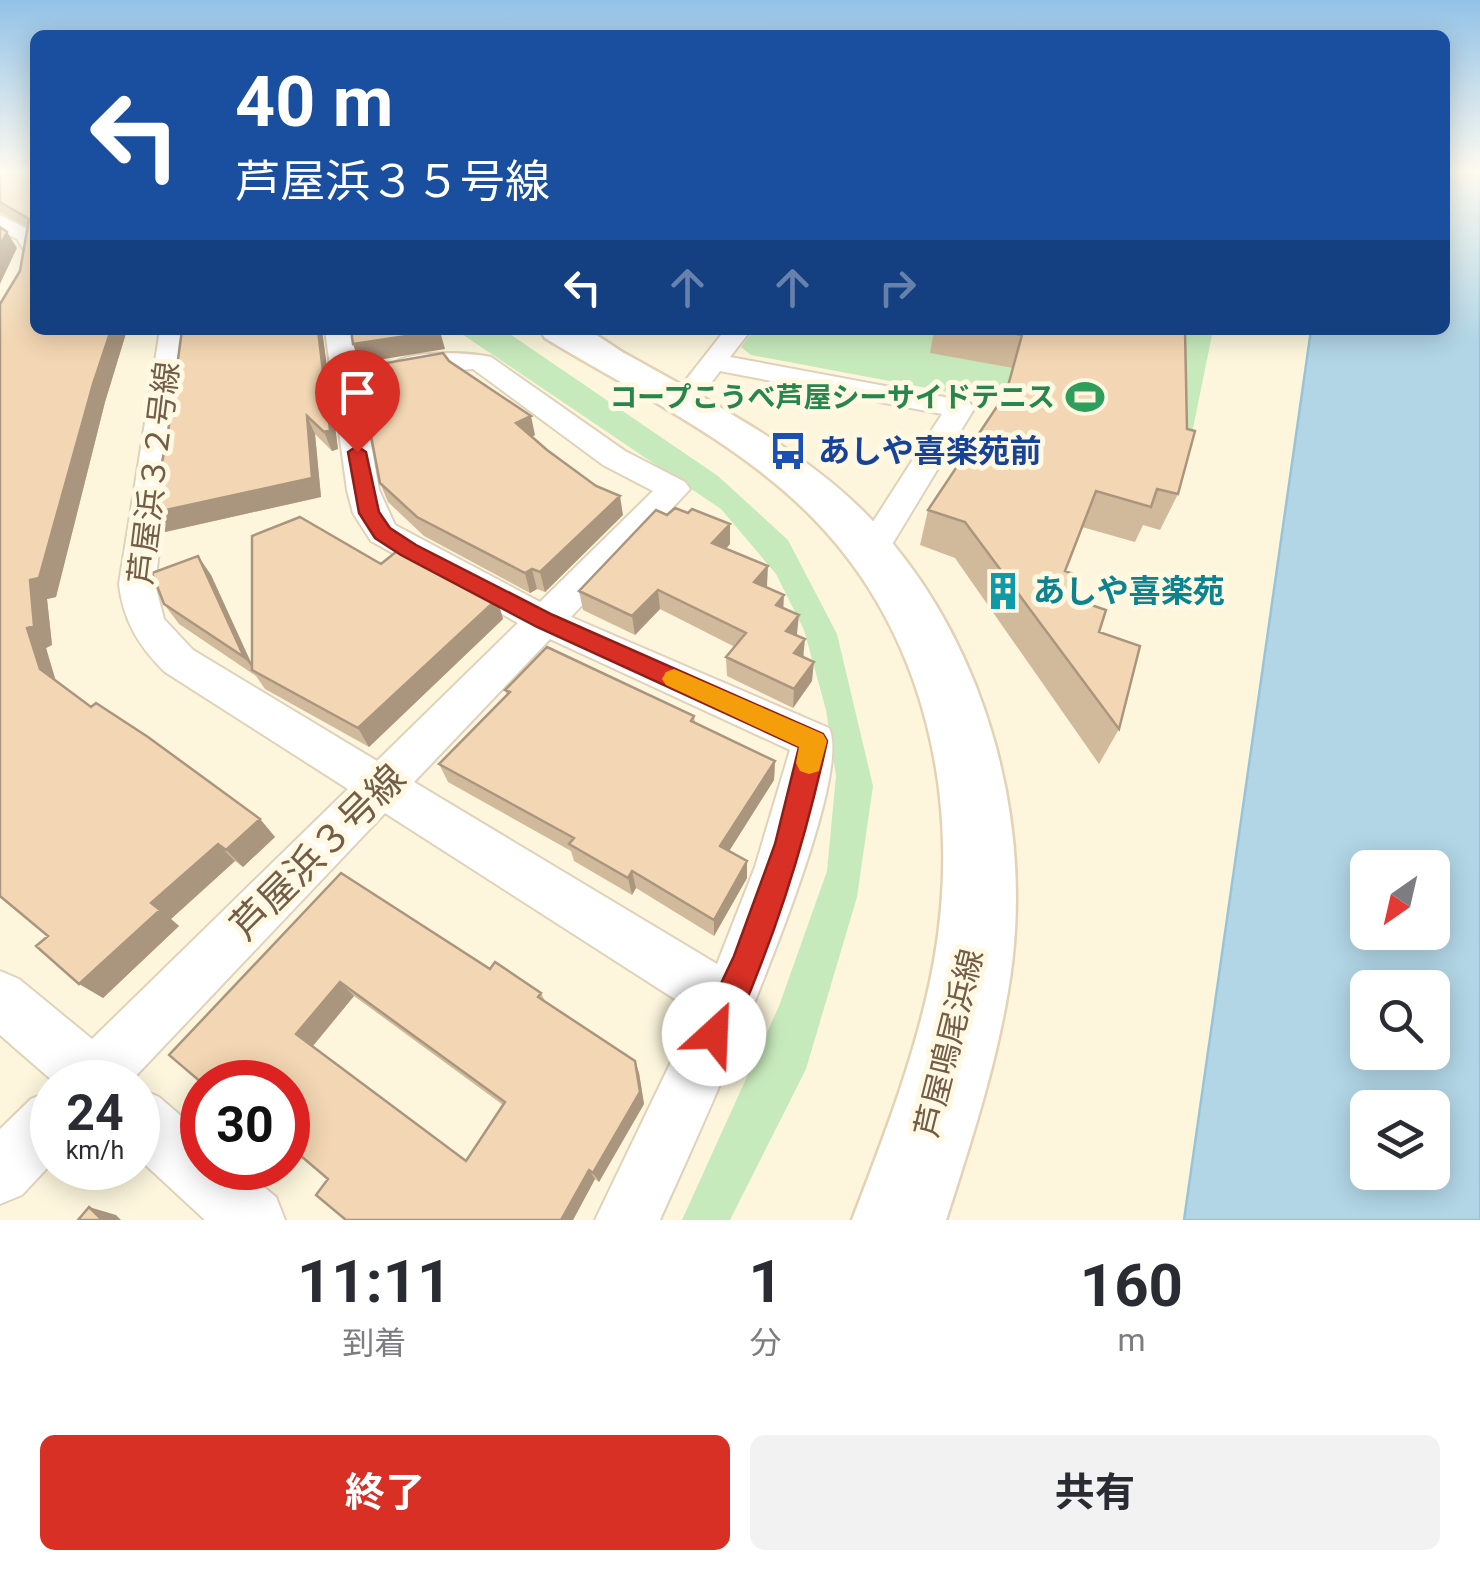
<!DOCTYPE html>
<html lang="ja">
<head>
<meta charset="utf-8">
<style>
  :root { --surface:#fff; --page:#f2f2f3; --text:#2b2b33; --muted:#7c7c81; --accent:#d93025 }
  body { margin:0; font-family:Roboto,"Noto Sans JP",sans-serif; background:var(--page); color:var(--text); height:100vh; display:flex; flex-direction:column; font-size:38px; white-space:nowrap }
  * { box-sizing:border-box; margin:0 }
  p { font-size:32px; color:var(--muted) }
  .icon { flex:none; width:55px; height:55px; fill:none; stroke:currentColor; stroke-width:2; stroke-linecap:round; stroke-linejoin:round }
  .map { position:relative; height:1220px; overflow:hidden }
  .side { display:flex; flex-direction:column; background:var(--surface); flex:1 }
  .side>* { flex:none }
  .hud { position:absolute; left:30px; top:30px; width:1420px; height:305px; border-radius:15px; box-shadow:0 5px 25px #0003; background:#1a4fa0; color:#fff; overflow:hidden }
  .needle { width:65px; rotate:214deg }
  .controls { position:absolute; left:1350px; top:850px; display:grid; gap:20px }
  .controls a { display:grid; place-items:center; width:100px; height:100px; border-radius:15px; background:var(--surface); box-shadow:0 5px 25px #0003; font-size:50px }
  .speed { position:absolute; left:30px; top:1060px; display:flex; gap:20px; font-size:50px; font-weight:700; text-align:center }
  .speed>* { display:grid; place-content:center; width:130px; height:130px; border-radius:50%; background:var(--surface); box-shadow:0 5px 25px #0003; line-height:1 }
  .speed small { font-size:25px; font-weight:400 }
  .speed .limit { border:15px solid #d22; background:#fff; color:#111 }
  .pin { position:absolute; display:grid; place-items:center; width:85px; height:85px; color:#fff; margin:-102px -42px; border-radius:50% 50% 50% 0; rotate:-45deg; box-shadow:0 0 10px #0007 }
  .pin .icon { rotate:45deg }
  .me { position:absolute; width:110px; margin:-55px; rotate:25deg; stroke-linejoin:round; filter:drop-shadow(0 0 8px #0008) }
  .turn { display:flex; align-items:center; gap:35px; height:210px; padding:0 40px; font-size:45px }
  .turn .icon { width:130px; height:130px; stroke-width:2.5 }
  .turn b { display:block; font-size:70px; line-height:85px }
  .lanes { display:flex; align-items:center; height:95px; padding:0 40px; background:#0003; justify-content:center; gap:50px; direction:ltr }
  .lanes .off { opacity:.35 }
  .eta { display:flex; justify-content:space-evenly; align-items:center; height:170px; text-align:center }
  .eta b { font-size:60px; font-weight:700; line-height:70px }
  .cta { display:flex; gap:20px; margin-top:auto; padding:20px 40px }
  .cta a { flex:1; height:115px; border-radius:15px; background:var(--accent); color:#fff; font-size:40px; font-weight:700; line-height:115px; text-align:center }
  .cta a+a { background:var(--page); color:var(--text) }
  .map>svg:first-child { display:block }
  .green { fill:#c7eabc }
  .water { fill:#b2d6e6; stroke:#98c4d8; stroke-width:2.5; fill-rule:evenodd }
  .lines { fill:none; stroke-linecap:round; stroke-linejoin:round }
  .street-casing { stroke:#e0d2ba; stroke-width:4 }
  .secondary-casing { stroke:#e3d2b5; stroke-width:5 }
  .street { fill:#fff; fill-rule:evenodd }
  .secondary { fill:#fff; fill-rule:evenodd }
  .wall { fill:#d1b99b; fill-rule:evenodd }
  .shaded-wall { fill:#aa967e }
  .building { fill:#f3d7b4; stroke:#aa967e; stroke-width:2.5; fill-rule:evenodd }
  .route { fill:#d93025; stroke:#8d1f18; stroke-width:2.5 }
  .slow { fill:#f59e0b }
  .labels { text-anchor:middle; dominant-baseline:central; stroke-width:10; stroke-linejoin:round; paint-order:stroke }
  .far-leisure-label { font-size:28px; font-weight:bold; fill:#27864d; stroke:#fff9e4; text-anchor:end }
  .transit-label { font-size:32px; font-weight:bold; fill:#164399; stroke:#fff9e4; text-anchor:start }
  .street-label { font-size:32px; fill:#735d46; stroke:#fff9e4 }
  .culture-label { font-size:32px; font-weight:bold; fill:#0d838f; stroke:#fff9e4; text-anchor:start }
  .near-street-label { font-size:38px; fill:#735d46; stroke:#fff9e4 }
</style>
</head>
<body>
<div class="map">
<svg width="1480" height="1220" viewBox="0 0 1480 1220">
  <rect width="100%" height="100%" fill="#fdf6dd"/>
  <path class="green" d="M456 330H504L718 476 788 540 837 634 873 786 857 897 806 1069 730 1220H682L779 1006 827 871 836 776 826 710 804 630 776 574 721 509Z
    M754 330H1213L1191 438 751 355 741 347Z"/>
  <path class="water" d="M1445 171H1480V1220H1184L1311 330H1445ZM1368 868H1432V932H1368ZM1368 988H1432V1052H1368ZM1368 1108H1432V1172H1368Z"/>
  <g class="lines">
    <g class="street-casing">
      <path id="street" d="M0 215 31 231 35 253 25 252 17 239 0 230Z
        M160 330H186L155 584 164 619 193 650 377 761 518 623 371 541 353 513 347 490 325 330H351L379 490 395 525 540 602 653 491 603 465 473 369 402 375 389 367C404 349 469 352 491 357L625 451 685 482 690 489 571 617 829 728C858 787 693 1147 660 1220H595L695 1012 385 813 130 1082H54L0 1035V971L19 979 92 1039 348 789 165 672C139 647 123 620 119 584ZM550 639 790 750 755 867 717 964 414 782Z
        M725 330H751L730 357 960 400 970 403 974 409 882 561 870 565 858 561 853 553 942 414 720 371 691 410H671L667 404Z
        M138 1088 159 1097 202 1134V1168H241L276 1197 285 1220H205L138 1158Z
        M52 1090V1163L22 1195 0 1204V1129L31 1099Z"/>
    </g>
    <g class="secondary-casing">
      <path id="secondary" d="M540 330C553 330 572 327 585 330 598 334 612 346 624 353 662 374 699 394 736 417 792 450 847 489 889 539 986 654 1030 815 1012 964 1001 1051 973 1136 946 1220H852C884 1136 918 1050 934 961 962 804 927 635 814 519 739 442 636 393 545 338Z"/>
    </g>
    <use href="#street" class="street"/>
    <use href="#secondary" class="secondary"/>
  </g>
  <path class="wall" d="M0 171H35V330H127L105 402 56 597 47 599 52 645 46 648 56 681 91 707 260 819 275 837 243 867 235 861 171 919 179 926 103 998 48 936 20 271 28 228 0 212Z
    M182 330H322L338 449 332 451 315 434 321 497 165 532 152 513 168 432Z
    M934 330H1185L1178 494 1160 530 1143 525 1135 542 1082 527 1065 571 1068 597 1099 632 1119 729 1099 764 955 558 920 545 928 510 1006 393 1013 368 930 353Z
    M449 361 535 435 532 437 623 515 545 592 537 589 530 593 424 536 388 502 380 483Z
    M688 513 730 524V544L726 549 767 586 766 587 783 608 797 634 812 681 793 708 727 676 726 657 735 647 660 609 635 635 583 610 579 591 667 515Z
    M198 556 211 575 252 666 381 564 497 599 503 619 369 747 265 689 256 676 179 624 164 604Z
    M505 690 694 716 695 722 775 761 774 780 729 851 747 861V878L714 936 636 888 632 895 574 861 571 851 448 782 439 764 507 695Z
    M341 873 490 969 541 993 545 1001 635 1061 639 1073 644 1104 599 1182 595 1179 573 1220H346L328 1179 288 1145ZM354 996 503 1105 466 1161 313 1046Z"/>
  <path class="shaded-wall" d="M7 232 17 248 0 284V246Z
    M111 330H127L105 402 56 597 47 599 52 645 46 648 58 689 40 669 27 628 30 580Z
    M318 330H322L338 449 332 451 324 432Z
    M440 331 445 349 360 363 353 344Z
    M307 416 315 434 321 497 165 532 152 513Z
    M531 416 535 435 520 442 516 423Z
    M620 496 623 515 545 592 540 572Z
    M730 524V544L713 563 712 543Z
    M198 556 211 575 255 671 244 657Z
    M768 566 767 586 753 602 754 582Z
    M532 569 537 589 530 593 525 573Z
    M658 590 660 609 635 635 632 616Z
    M784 595 783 615 776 605Z
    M497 599 503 619 369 747 358 728Z
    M799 615 797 634 785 650 786 631Z
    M805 639 803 659 794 653Z
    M814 662 812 681 793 708 794 689Z
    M775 761 774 780 721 864 720 846Z
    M260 819 275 837 243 867 226 850Z
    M218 844 235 861 171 919 179 926 103 998 79 984 151 903Z
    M747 861V878L714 936V920Z
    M632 871 636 888 632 895 628 878Z
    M340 982 354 996 312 1047 296 1034Z
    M635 1061 639 1073 644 1104 599 1182 593 1173Z
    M589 1170 595 1179 573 1220H561Z
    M89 1207 116 1215 121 1220H102Z"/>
  <path class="building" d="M0 171H35V330H111L93 384 39 578 30 580 34 626 27 628 40 669 91 707 96 703 148 737 260 819 226 850 218 844 151 903 160 910 79 984 36 946 48 936 0 896V304L20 271 29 219 0 202Z
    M0 227 7 232 0 246Z
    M182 330H318L330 430 324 432 307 416 312 478 152 513 168 432Z
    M351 330H440V331L353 344Z
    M993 330H1185L1187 429 1195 431 1178 494 1157 489 1151 507 1096 491 1065 571 1076 575 1068 597 1106 610 1099 632 1140 646 1119 729 965 522 928 510 1006 393 1022 335Z
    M443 353 449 361 531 416 516 423 547 450 596 486 620 496 540 572 532 569 525 573 417 517 380 483 358 368Z
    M675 508 688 513 692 509 730 524 712 543 768 566 754 582 784 595 776 605 799 615 786 631 805 639 794 653 814 662 794 689 726 657 746 633 658 590 632 616 579 591 656 510 667 515Z
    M300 517 381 564 402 547 497 599 358 728 252 670V536Z
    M198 556 244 657 164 604 152 573Z
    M547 647 694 716 691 721 775 761 720 846 747 861 714 920 632 871 628 878 569 844 574 838 439 764 510 692 505 690Z
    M341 873 490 969 495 962 541 993 538 997 635 1061 640 1092 593 1173 589 1170 561 1220H346L316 1195 328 1179 288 1145V1082L202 1083 169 1055ZM340 982 505 1102 466 1161 296 1034Z
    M89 1207 102 1220H78Z"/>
  <linearGradient id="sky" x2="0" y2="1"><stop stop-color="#92c2e7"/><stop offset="0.5" stop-color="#fefbf0"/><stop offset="1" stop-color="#fefbf0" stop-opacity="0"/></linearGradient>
  <rect width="1480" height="342" fill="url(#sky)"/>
  <path class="route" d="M357 446 366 452 379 512 390 528 416 545 553 615 823 734 827 741C803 851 773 943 727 1046L714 1051 702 1046 697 1034 734 956 775 844 799 747 537 627 401 555 375 538 359 513 348 452Z"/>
  <path class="slow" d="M674 669 823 734 827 741 819 771 809 774 800 771 796 763 799 747 666 685 662 679 666 672Z"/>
  <defs>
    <g id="stadium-bare" transform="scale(3)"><path d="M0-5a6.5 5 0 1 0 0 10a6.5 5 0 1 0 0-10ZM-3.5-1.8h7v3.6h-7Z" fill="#2e9e5b" stroke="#fff9e4" stroke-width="2.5" paint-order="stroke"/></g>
    <g id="bus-bare" transform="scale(3)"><path d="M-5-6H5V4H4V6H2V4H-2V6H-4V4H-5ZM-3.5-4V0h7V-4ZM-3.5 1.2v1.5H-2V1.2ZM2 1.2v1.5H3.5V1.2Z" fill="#1a4fb4" stroke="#fff9e4" stroke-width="2.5" paint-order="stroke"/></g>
    <g id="building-bare" transform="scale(3)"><path d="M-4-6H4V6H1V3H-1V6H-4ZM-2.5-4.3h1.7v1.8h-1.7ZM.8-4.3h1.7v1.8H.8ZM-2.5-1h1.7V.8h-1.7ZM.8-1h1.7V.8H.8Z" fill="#0f9aa8" stroke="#fff9e4" stroke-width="2.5" paint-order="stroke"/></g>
  </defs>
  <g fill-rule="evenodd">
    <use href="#stadium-bare" x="1085" y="397"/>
    <use href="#bus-bare" x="788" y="451"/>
    <use href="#building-bare" x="1003" y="591"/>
  </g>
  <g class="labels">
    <g class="far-leisure-label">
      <text x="1055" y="397">コープこうべ芦屋シーサイドテニス</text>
    </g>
    <g class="transit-label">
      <text x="818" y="451">あしや喜楽苑前</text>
    </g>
    <g class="street-label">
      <text transform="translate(154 473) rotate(-83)">芦屋浜３２号線</text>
      <text transform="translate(949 1043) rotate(-76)">芦屋鳴尾浜線</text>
    </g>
    <g class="culture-label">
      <text x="1033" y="591">あしや喜楽苑</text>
    </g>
    <g class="near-street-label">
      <text transform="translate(318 852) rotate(-45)">芦屋浜３号線</text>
    </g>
  </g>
</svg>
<div class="controls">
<a><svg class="needle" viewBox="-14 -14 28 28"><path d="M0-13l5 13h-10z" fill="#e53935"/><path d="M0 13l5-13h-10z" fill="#7c7c81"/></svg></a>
<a><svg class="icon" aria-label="search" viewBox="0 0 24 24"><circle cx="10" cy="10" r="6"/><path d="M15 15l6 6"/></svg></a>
<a><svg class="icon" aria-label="layers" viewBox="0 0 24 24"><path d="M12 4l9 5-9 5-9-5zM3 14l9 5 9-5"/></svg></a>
</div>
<div class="speed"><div>24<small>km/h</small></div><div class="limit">30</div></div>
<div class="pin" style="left:357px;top:452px;background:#d93025"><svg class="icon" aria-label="arrive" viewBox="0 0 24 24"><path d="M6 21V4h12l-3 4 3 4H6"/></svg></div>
<svg class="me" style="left:714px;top:1034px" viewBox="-20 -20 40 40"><circle r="19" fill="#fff"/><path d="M0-13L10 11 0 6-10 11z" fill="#d93025"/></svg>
<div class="hud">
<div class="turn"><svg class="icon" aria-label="left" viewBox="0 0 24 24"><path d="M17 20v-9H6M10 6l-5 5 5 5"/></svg><div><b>40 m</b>芦屋浜３５号線</div></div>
<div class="lanes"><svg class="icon" aria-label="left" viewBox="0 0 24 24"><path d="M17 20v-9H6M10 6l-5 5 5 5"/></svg><svg class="icon off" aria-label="ahead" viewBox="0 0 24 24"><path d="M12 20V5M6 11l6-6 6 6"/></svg><svg class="icon off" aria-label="ahead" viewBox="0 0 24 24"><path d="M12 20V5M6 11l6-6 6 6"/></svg><svg class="icon off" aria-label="right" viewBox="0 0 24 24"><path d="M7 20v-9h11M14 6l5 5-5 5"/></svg></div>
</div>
</div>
<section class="side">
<div class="eta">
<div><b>11:11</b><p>到着</p></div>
<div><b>1</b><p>分</p></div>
<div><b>160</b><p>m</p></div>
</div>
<div class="cta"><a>終了</a><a>共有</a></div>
</section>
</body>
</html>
